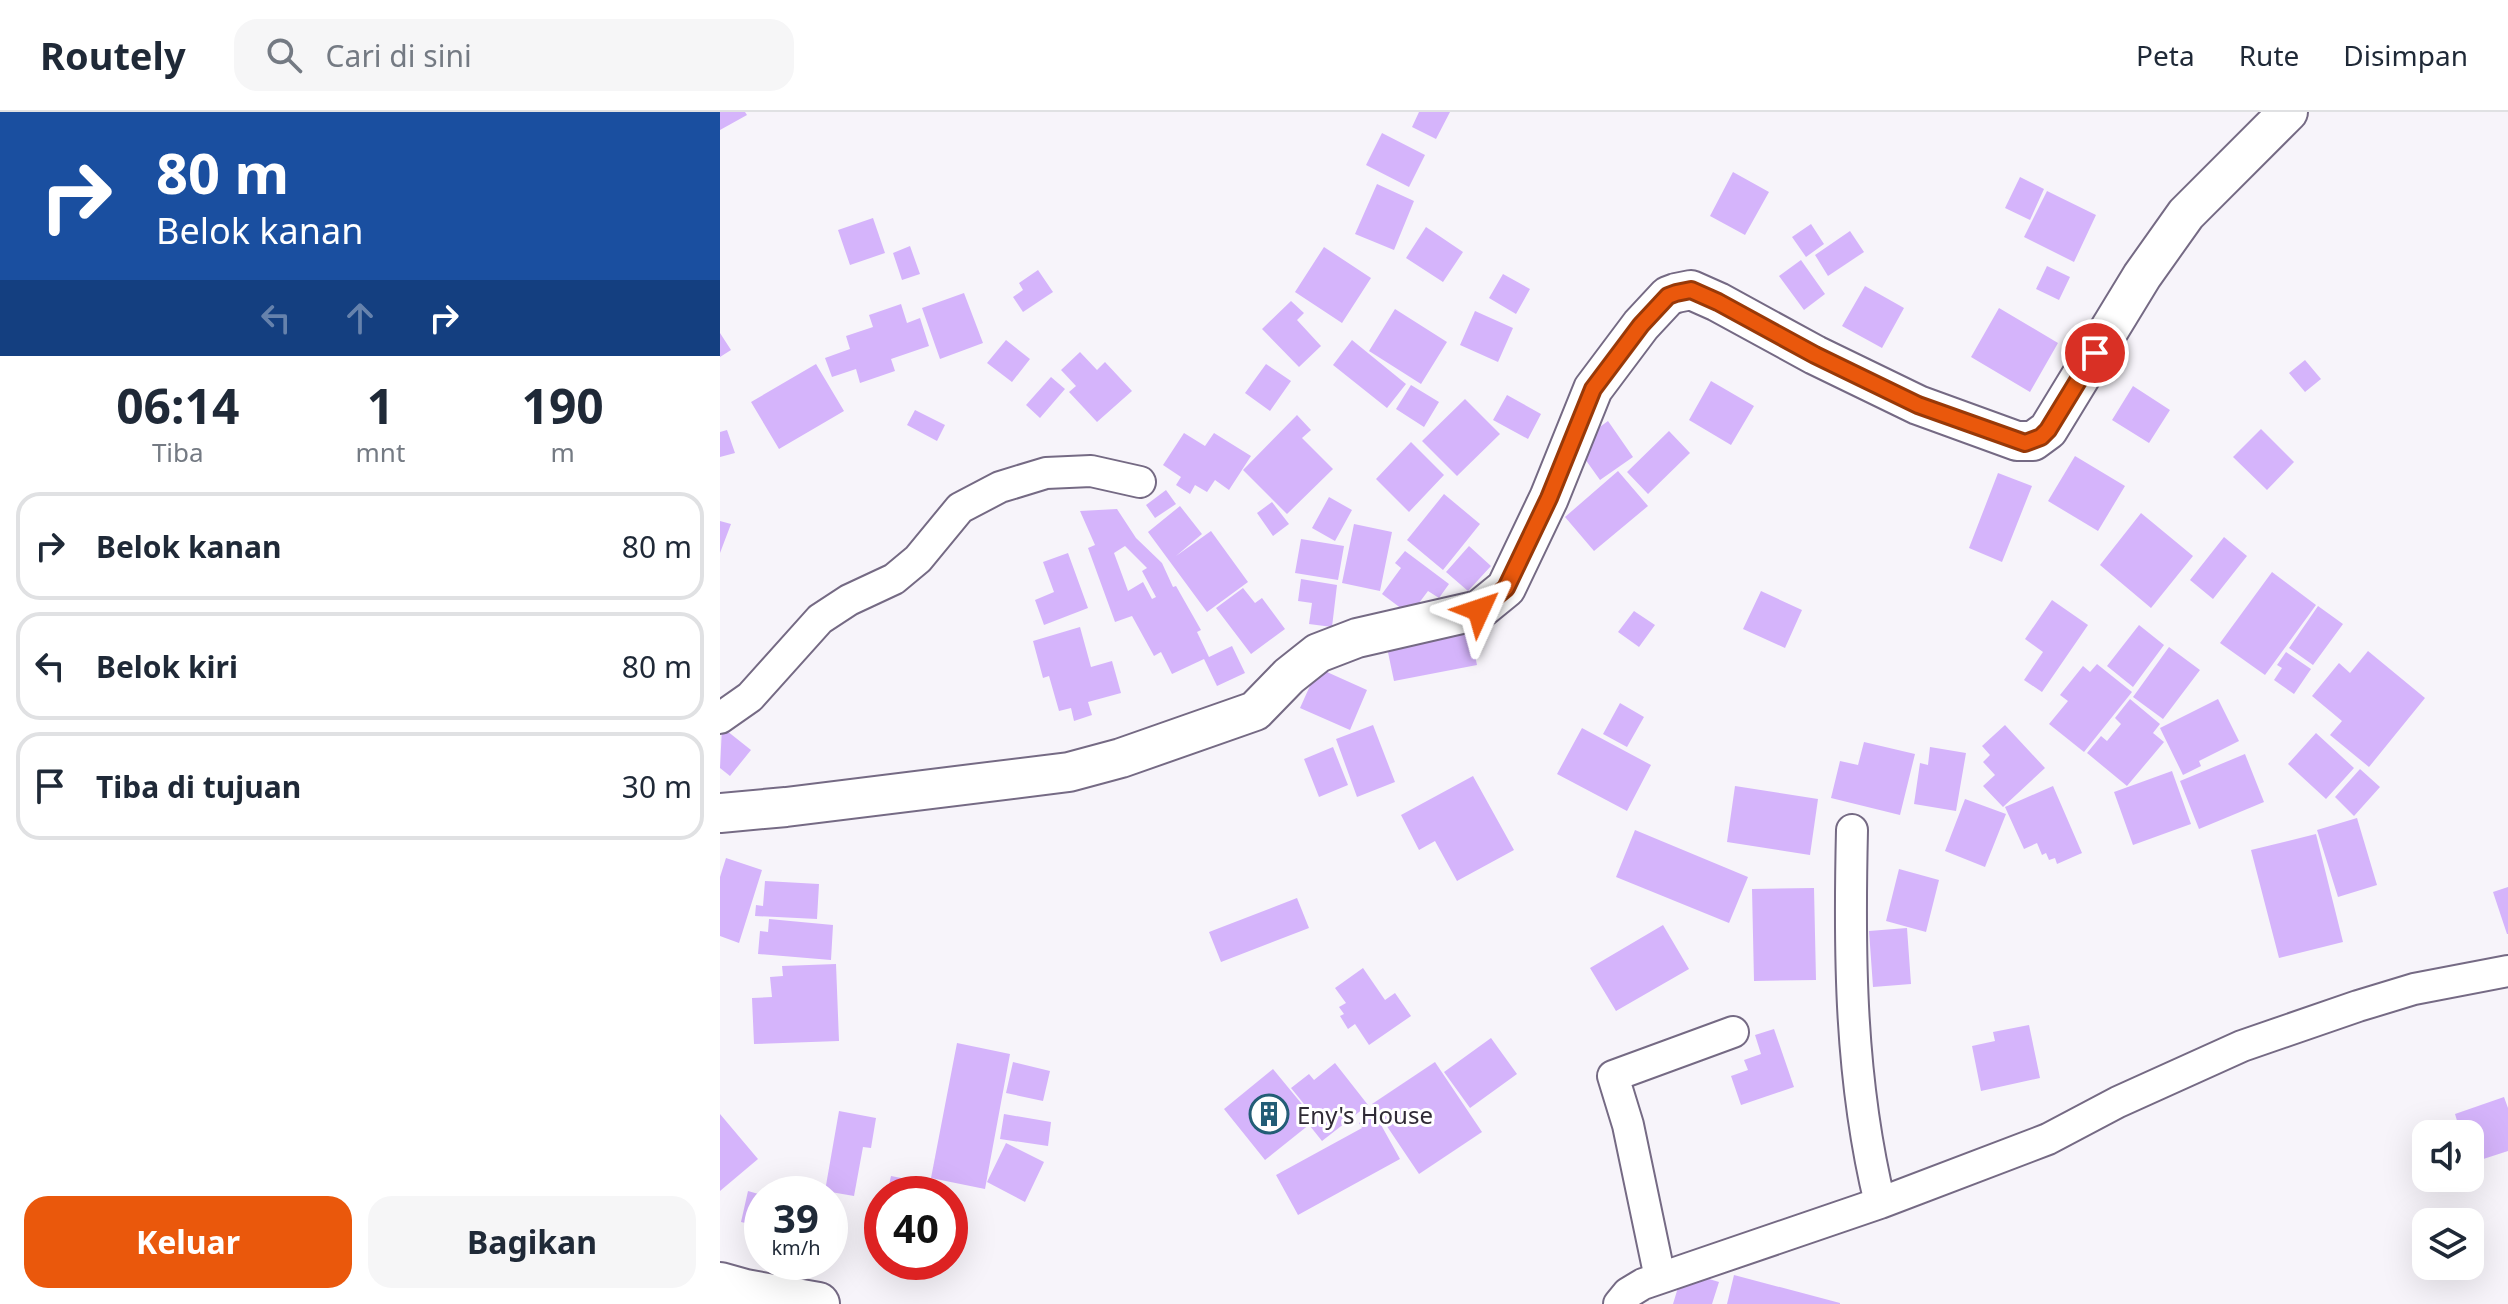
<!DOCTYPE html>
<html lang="id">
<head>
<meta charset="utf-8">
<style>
  :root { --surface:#fff; --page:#f6f6f7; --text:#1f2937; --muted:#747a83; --line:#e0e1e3; --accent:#ea580c }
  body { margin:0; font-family:"Noto Sans",sans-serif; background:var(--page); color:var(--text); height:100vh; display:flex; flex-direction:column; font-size:30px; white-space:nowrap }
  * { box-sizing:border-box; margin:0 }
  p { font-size:26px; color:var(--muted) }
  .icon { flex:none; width:44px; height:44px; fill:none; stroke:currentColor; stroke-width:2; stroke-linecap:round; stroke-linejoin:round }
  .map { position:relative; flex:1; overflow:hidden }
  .drawer { display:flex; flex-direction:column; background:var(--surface); width:720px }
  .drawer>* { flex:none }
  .top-card { background:#1a4fa0; color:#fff; overflow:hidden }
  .buttons { position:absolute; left:1692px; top:1008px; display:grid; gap:16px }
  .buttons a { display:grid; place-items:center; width:72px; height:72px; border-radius:16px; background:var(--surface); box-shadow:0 8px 32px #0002; font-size:40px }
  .speed { position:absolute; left:24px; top:1064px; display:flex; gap:16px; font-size:40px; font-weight:700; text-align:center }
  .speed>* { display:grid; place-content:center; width:104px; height:104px; border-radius:50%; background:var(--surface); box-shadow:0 8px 32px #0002; line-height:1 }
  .speed small { font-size:20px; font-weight:400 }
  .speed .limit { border:12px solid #d22; background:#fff; color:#111 }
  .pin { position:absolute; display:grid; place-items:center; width:68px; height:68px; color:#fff; margin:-34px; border:4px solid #fff; border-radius:50%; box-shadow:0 2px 8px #0007 }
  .me { position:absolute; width:88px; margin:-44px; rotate:48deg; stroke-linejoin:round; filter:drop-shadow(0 0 6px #0008) }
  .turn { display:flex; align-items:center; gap:28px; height:168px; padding:0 24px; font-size:36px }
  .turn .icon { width:104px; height:104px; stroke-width:2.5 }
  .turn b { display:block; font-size:56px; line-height:68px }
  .lanes { display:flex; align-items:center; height:76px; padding:0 24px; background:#0003; justify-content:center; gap:40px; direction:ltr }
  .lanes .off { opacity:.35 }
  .eta { display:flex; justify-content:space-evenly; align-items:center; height:136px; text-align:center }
  .eta b { font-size:48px; font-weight:700; line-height:56px }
  .cta { display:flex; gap:16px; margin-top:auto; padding:16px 24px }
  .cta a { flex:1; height:92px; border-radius:24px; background:var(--accent); color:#fff; font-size:32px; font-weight:700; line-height:92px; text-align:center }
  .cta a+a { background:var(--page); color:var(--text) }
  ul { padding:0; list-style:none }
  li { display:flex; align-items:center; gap:24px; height:108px; margin:0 16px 12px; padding:0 8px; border:4px solid var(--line); border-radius:24px }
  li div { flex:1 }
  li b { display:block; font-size:30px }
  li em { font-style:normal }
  header { display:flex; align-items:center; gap:48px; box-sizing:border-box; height:112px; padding:0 40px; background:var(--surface); border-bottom:2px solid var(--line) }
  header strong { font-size:38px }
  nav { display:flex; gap:44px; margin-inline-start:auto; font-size:28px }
  .search { width:560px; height:72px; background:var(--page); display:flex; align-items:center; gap:20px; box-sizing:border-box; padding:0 28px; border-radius:24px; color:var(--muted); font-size:30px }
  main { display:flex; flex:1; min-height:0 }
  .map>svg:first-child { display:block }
  .building { fill:#d5b4fb; fill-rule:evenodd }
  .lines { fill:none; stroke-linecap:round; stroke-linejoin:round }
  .minor-casing { stroke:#756a84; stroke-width:34 }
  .tertiary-casing { stroke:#756a84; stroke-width:42 }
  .secondary-casing { stroke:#756a84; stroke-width:46 }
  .minor { stroke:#fff; stroke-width:30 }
  .tertiary { stroke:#fff; stroke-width:38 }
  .secondary { stroke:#fff; stroke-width:42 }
  .route-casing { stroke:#983908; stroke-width:20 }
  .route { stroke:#ea580c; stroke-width:14 }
  .labels { text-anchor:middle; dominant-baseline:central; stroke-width:6; stroke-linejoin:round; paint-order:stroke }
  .poi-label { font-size:24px; fill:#302b36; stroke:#fff; text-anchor:start }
</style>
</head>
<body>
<header>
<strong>Routely</strong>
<div class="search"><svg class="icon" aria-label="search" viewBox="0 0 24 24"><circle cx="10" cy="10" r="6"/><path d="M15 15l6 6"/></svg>Cari di sini</div>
<nav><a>Peta</a><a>Rute</a><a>Disimpan</a></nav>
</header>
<main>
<section class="drawer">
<div class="top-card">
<div class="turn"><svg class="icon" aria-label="right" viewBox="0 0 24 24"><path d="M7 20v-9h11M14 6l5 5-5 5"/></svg><div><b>80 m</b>Belok kanan</div></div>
<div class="lanes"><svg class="icon off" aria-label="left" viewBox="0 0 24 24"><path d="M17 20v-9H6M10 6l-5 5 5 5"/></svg><svg class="icon off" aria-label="ahead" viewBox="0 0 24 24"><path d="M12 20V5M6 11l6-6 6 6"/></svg><svg class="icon" aria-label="right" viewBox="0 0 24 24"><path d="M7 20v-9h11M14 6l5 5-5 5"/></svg></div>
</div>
<div class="eta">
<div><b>06:14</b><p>Tiba</p></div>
<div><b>1</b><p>mnt</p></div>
<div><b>190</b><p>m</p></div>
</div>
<ul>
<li><svg class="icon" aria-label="right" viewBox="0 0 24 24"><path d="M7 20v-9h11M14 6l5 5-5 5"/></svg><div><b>Belok kanan</b></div><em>80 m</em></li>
<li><svg class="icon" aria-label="left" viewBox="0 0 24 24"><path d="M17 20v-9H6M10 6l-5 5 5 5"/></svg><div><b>Belok kiri</b></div><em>80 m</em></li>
<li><svg class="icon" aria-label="arrive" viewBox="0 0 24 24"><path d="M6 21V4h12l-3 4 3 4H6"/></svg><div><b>Tiba di tujuan</b></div><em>30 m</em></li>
</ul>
<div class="cta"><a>Keluar</a><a>Bagikan</a></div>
</section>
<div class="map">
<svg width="1788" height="1192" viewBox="0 0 1788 1192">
  <rect width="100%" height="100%" fill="#f7f4fa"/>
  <path class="building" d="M0 0H25L27 3 0 18Z
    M699 0H730L716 27 692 15Z
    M662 21 705 43 689 75 646 53Z
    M1013 60 1049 80 1025 123 990 104Z
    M1300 65 1324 77 1310 108 1285 96Z
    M657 72 694 89 674 138 635 122Z
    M1327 79 1376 103 1354 150 1304 125Z
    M153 106 165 141 130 153 118 118Z
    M1091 112 1104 132 1086 145 1072 125Z
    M706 115 743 140 723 170 686 146Z
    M1130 119 1144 140 1108 164 1095 143Z
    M190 134 200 162 182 168 173 141Z
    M604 135 651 166 622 211 575 180Z
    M1081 148 1105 182 1084 198 1059 164Z
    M1327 154 1350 165 1339 188 1316 177Z
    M318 158 333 180 303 200 293 185 303 178 299 171Z
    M783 162 810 177 796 202 769 186Z
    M1145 174 1184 196 1162 236 1122 214Z
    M244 181 263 231 220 247 202 196Z
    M571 189 584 201 577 208 601 234 579 255 542 217Z
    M181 192 187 211 200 206 209 234 171 247 175 259 140 271 136 257 112 265 105 246 130 237 126 224 153 215 149 203Z
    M1279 196 1338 231 1310 280 1251 245Z
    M675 197 727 230 701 272 649 239Z
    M755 199 793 216 778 250 740 233Z
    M0 221 11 238 0 245Z
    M286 228 310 247 292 270 267 251Z
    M632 228 686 272 667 296 613 253Z
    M360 240 377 258 385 250 412 279 377 310 349 280 356 274 341 258Z
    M1585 248 1601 267 1585 280 1569 261Z
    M96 252 124 299 59 337 31 290Z
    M546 252 571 269 550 299 525 281Z
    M331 265 345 277 320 306 306 293Z
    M991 269 1034 294 1011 333 969 308Z
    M691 273 719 290 704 315 676 297Z
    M1413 274 1450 298 1429 331 1392 308Z
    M787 283 821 302 808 327 773 308Z
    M745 287 780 322 737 364 702 329Z
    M195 298 225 313 217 329 187 313Z
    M577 303 591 318 582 326 613 357 567 402 523 358Z
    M888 309 913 345 880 368 855 333Z
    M1541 317 1574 350 1547 378 1513 345Z
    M7 318 15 341 0 345V320Z
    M949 319 970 341 928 382 907 360Z
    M464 321 485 334 494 321 531 344 509 378 495 368 487 380 475 373 470 382 456 373 461 365 443 353Z
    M691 330 724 363 689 400 656 367Z
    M1355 344 1405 374 1378 419 1328 389Z
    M898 359 928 394 874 439 845 405Z
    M1278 361 1312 374 1282 450 1249 436Z
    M446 378 456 392 435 406 426 393Z
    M724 382 760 412 723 458 687 428Z
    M609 385 632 398 615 429 592 416Z
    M552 390 569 412 553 424 537 401Z
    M460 394 482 422 456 444 491 419 528 470 487 500 428 420Z
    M397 397 416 426 442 451 453 475 456 474 481 518 477 520 489 545 512 534 525 561 497 574 484 547 452 562 441 540 434 544 412 504 395 510 368 436 375 433 360 399ZM405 434 427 456 422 459 436 485 432 487 423 470 408 479 394 441Z
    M1421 401 1473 444 1431 496 1380 453Z
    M0 409 11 412 0 441Z
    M634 412 672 420 660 479 622 471Z
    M1504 425 1527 444 1493 487 1470 468Z
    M581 427 624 434 618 468 575 461Z
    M749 434 771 454 748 479 726 460Z
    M685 439 729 472 719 486 708 479 690 503 662 482 681 456 675 451Z
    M348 441 368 496 324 513 315 488 334 480 323 450Z
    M1552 460 1596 493 1545 563 1500 531Z
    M581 467 617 473 612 515 589 512 592 491 578 489Z
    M523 476 535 491 542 486 565 517 531 542 496 496Z
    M1041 479 1082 498 1065 536 1023 517Z
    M1332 488 1368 513 1322 580 1304 568 1323 540 1305 527Z
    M1598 494 1623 512 1593 553 1569 536Z
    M914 499 935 513 919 535 898 520Z
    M748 510 757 553 674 569 665 526Z
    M1419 513 1444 533 1413 575 1387 554Z
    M360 515 371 555 392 549 401 581 368 590 372 603 354 609 351 596 339 599 329 564 323 566 313 529Z
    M1449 535 1480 558 1443 607 1413 585Z
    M1648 539 1705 586 1649 655 1610 623 1622 609 1592 584 1619 551 1630 561Z
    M1566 540 1591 557 1574 582 1554 568 1562 556 1557 553Z
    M1377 552 1412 580 1364 640 1329 612 1348 589 1340 583 1363 554 1370 560Z
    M598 556 647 578 630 618 580 596Z
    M1410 587 1440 612 1433 621 1444 630 1407 674 1367 641 1381 624 1387 629 1401 612 1395 606Z
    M1498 587 1519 629 1479 649 1481 654 1463 663 1440 616Z
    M900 591 924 605 907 635 883 622Z
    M653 613 675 670 637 685 616 627Z
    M1285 613 1325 656 1283 695 1263 674 1275 663 1263 650 1270 643 1262 634Z
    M2 615 31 638 10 664 0 656Z
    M862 616 931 653 907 699 837 662Z
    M1596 621 1634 656 1606 687 1568 652Z
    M1144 630 1195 642 1180 703 1111 686 1120 649 1138 653Z
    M613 635 628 673 599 685 584 647Z
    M1210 635 1246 641 1236 699 1194 692 1200 651 1208 653Z
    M1525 642 1544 690 1479 717 1460 669Z
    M1640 657 1660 675 1634 704 1615 685Z
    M1452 659 1471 712 1413 733 1394 680Z
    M753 664 794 738 737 769 715 729 699 738 681 703Z
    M1015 674 1098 687 1090 743 1007 730Z
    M1333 674 1362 741 1337 752 1335 746 1329 748 1326 741 1322 743 1317 731 1304 737 1285 695Z
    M1245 687 1286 702 1265 755 1225 739Z
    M1637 706 1657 773 1618 785 1597 718Z
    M915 718 1028 765 1009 811 896 765Z
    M1596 722 1623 830 1559 846 1531 738Z
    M6 746 42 758 19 831 0 824V765Z
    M1179 757 1219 768 1206 820 1166 809Z
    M45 769 99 772 97 807 35 804 36 793 43 794Z
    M1788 775V822H1787L1773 780Z
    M1094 776 1096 868 1034 869 1032 777Z
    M577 786 589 816 501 850 489 820Z
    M49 807 113 813 111 848 38 842 40 819 48 820Z
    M943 813 969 857 896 899 870 856Z
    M1187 816 1191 872 1153 875 1149 819Z
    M116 852 119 929 34 932 32 886 52 885 50 865 63 864 62 854Z
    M643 856 665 888 675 881 691 904 649 933 635 912 628 917 620 904 624 902 619 895 626 891 615 876Z
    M1309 913 1320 966 1261 979 1252 934 1275 929 1273 920Z
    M1054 917 1074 975 1021 993 1011 964 1028 958 1024 948 1041 942 1035 923Z
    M771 926 797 962 750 996 724 960Z
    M237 931 290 942 265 1077 211 1066Z
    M293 950 330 959 323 989 286 981Z
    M715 950 762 1020 699 1062 652 992Z
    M615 951 648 993 602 1029 590 1014 597 1008 571 976 589 962 594 968Z
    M553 957 595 1008 545 1048 504 997Z
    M1784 985 1788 996V1039L1751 1051 1750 1022H1741L1735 1002Z
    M119 999 156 1006 151 1036 143 1035 134 1084 105 1079Z
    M0 1002 38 1047 0 1079Z
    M284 1002 331 1010 328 1034 280 1027Z
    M655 1002 680 1047 578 1103 556 1063 642 1016 639 1011Z
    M286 1031 324 1050 305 1090 267 1070Z
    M171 1064 202 1070 200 1082H167Z
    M28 1079 42 1083V1115L21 1110Z
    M963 1159 999 1170 992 1192H953Z
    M1014 1163 1120 1191V1192H1007Z"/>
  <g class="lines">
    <g class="minor-casing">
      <path id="minor" d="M0 606 30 585 100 507 129 488 174 467 198 447 240 396 280 375 326 361 371 359 420 370
        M1132 718C1129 844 1130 968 1160 1091
        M940 1166 908 1013 893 964 1013 920
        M899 1192 908 1181 923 1172 1160 1091 1328 1027 1398 990 1522 934 1638 894 1694 877 1788 859"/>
    </g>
    <g class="tertiary-casing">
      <path id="tertiary" d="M0 701 66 695 349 660 401 646 535 599 569 564 598 541 637 526 759 498 786 476 829 386 873 277 921 213 948 184 956 181 971 178 998 190 1095 243 1198 293 1297 329H1313L1328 318 1422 164 1466 102 1568 0"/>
    </g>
    <g class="secondary-casing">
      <path id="secondary" d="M0 1172 25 1179 98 1192"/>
    </g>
    <use href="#minor" class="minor"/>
    <use href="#tertiary" class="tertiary"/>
    <use href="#secondary" class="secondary"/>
  </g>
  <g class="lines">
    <g class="route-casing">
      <path id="route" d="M759 498 786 476 829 386 873 277 921 213 948 184 956 181 971 178 998 190 1095 243 1198 293 1305 331 1321 325 1328 318 1375 241"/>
    </g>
    <use href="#route" class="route"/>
  </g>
  <defs>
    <g id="building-ring" transform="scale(2)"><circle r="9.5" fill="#fff" stroke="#235d76" stroke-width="1.5"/><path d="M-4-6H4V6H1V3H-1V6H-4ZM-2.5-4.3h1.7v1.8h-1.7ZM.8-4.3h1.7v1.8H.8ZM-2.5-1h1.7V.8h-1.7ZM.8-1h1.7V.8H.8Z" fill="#235d76"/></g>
  </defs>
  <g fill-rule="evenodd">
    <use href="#building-ring" x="549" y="1002"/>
  </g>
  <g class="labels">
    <g class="poi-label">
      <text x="577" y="1002">Eny's House</text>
    </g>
  </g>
</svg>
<div class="buttons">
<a><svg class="icon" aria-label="sound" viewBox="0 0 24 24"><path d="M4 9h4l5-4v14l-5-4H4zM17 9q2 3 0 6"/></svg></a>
<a><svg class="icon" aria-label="layers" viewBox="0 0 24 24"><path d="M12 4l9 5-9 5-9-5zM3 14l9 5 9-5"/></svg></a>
</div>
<div class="speed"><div>39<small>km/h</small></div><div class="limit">40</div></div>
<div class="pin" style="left:1375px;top:241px;background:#d93025"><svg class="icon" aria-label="arrive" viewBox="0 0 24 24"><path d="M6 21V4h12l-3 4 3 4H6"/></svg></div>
<svg class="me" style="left:759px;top:498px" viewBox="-20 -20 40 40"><path d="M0-17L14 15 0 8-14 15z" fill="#ea580c" stroke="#fff" stroke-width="4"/></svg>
</div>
</main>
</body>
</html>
